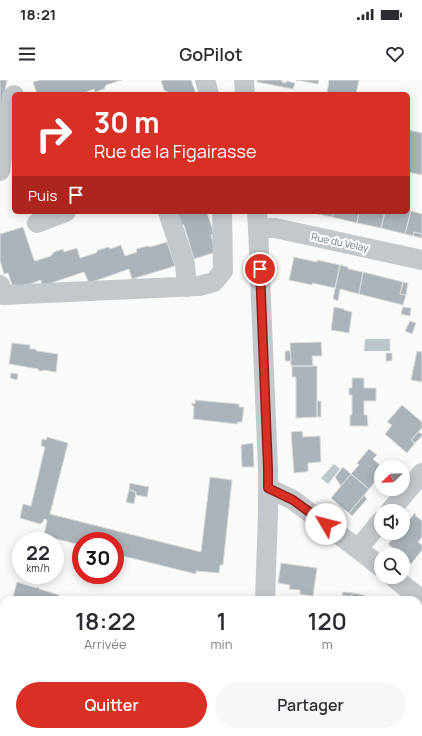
<!DOCTYPE html>
<html lang="fr">
<head>
<meta charset="utf-8">
<style>
  :root { --surface:#fff; --page:#f7f7f7; --text:#2b2b33; --muted:#7c7c81; --accent:#d93025 }
  body { margin:0; font-family:Manrope,sans-serif; background:var(--page); color:var(--text); height:100vh; display:flex; flex-direction:column; font-size:15px; white-space:nowrap }
  * { box-sizing:border-box; margin:0 }
  p { font-size:13px; color:var(--muted) }
  .icon { flex:none; width:22px; height:22px; fill:none; stroke:currentColor; stroke-width:2; stroke-linecap:round; stroke-linejoin:round }
  .map { position:relative; flex:1; overflow:hidden }
  .details { position:absolute; left:0px; top:516px; width:422px; height:140px; display:flex; flex-direction:column; background:var(--surface); border-radius:12px 12px 0 0; box-shadow:0 2px 10px #0003 }
  .details>* { flex:none }
  .top-card { position:absolute; left:12px; top:12px; width:398px; height:122px; border-radius:6px; box-shadow:0 2px 10px #0003; background:#d93025; color:#fff; overflow:hidden }
  .needle { width:26px; rotate:247deg }
  .fabs { position:absolute; left:374px; top:380px; display:grid; gap:8px }
  .fabs a { display:grid; place-items:center; width:36px; height:36px; border-radius:50%; background:var(--surface); box-shadow:0 2px 10px #0003; font-size:20px }
  .speed { position:absolute; left:12px; top:452px; display:flex; gap:8px; font-size:20px; font-weight:700; text-align:center }
  .speed>* { display:grid; place-content:center; width:52px; height:52px; border-radius:50%; background:var(--surface); box-shadow:0 2px 10px #0003; line-height:1 }
  .speed small { font-size:10px; font-weight:400 }
  .speed .limit { border:6px solid #d22; background:#fff; color:#111 }
  .pin { position:absolute; display:grid; place-items:center; width:34px; height:34px; color:#fff; margin:-17px; border:2px solid #fff; border-radius:50%; box-shadow:0 1px 4px #0007 }
  .me { position:absolute; width:44px; margin:-22px; rotate:307deg; stroke-linejoin:round; filter:drop-shadow(0 0 3px #0008) }
  .turn { display:flex; align-items:center; gap:14px; height:84px; padding:0 16px; font-size:18px }
  .turn .icon { width:52px; height:52px; stroke-width:2.5 }
  .turn b { display:block; font-size:28px; line-height:34px }
  .then { display:flex; align-items:center; height:38px; padding:0 16px; background:#0003; gap:8px; font-size:15px }
  .eta { display:flex; justify-content:space-evenly; align-items:center; height:68px; text-align:center }
  .eta b { font-size:24px; font-weight:600; line-height:28px }
  .cta { display:flex; gap:8px; margin-top:auto; padding:8px 16px }
  .cta a { flex:1; height:46px; border-radius:24px; background:var(--accent); color:#fff; font-size:16px; font-weight:600; line-height:46px; text-align:center }
  .cta a+a { background:var(--page); color:var(--text) }
  .status { display:flex; justify-content:space-between; align-items:center; height:28px; padding:0 20px; background:var(--surface); direction:ltr }
  .status svg { height:11px; fill:currentColor }
  header { display:flex; justify-content:space-between; align-items:center; height:52px; padding:0 16px; background:var(--surface); font-size:18px; font-weight:600 }
  .map>svg:first-child { display:block }
  .water { fill:#bbc7cb }
  .building { fill:#aab3b9; stroke:#dcdcda }
  .lines { fill:none; stroke-linecap:round; stroke-linejoin:round }
  .minor { stroke:#c3c8cc; stroke-width:20 }
  .route-casing { stroke:#8d1f18; stroke-width:10 }
  .route { stroke:#d93025; stroke-width:7 }
  .labels { text-anchor:middle; dominant-baseline:central; stroke-width:4; stroke-linejoin:round; paint-order:stroke }
  .street-label { font-size:10px; fill:#657683; stroke:#fff }
</style>
</head>
<body>
<div class="status"><b>18:21</b><svg viewBox="0 0 49 12"><path d="M0 12V9h3v3zM5 12V6h3v6zM10 12V3h3v9zM15 12V0h3v12zM26 1h20v11H26zM47 4h2v5h-2z"/></svg></div>
<header><svg class="icon" aria-label="menu" viewBox="0 0 24 24"><path d="M4 6h16M4 12h16M4 18h16"/></svg>GoPilot<svg class="icon" aria-label="heart" viewBox="0 0 24 24"><path d="M12 20l-8-8c-3-5 5-10 8-4 3-6 11-1 8 4z"/></svg></header>
<div class="map">
<svg width="422" height="656" viewBox="0 0 422 656">
  <rect width="100%" height="100%" fill="#fafaf8"/>
  <path class="water" d="M365 259H390V271H364Z
    M334 384 340 389 328 404 321 398Z"/>
  <path class="building" d="M0 0H7L0 38Z
    M40 0H122L106 5 104 9 95 12 94 9 80 14H37L33 2Z
    M164 0H191L196 14H169L168 12 164 10 161 1Z
    M257 0H282V2L286 3 287 1 295 3 293 9 257 2Z
    M296 0H319L318 4Z
    M329 0H359L356 14H327Z
    M408 50 422 53V95L408 92Z
    M408 130 411 131 405 154 381 148 385 132H408Z
    M411 131 422 134V154L414 152 413 156 405 154Z
    M179 132H207L214 154 211 155 214 167 213 173 194 179 184 145 180 144 177 133Z
    M308 132H334L332 137Z
    M334 132H359L357 143 332 137Z
    M359 132H385L381 148 357 143Z
    M23 147 34 180 35 181 51 176 54 172 63 169 64 172 77 168 80 178 96 173 98 170 109 167 110 169 121 165 125 176 137 172 136 169 148 166 150 167 167 162 175 186 132 199 129 189 89 203 84 192 42 206 41 200 24 206 13 208 8 193 4 194 0 181V154Z
    M414 152 422 154V158L413 156Z
    M294 177 317 182V180L340 185 335 208 312 203V205L289 200Z
    M340 185 348 187V189L363 192 359 214 340 209 338 221 333 219Z
    M363 192 403 202 400 214 406 215 403 225 359 214Z
    M403 202 408 203 406 215 400 214Z
    M334 227 344 229V230L352 232 349 253 331 250Z
    M403 227 411 228 410 236 401 234Z
    M410 241 416 243 412 254 405 251Z
    M321 262 322 276H312L313 286H291L290 263Z
    M12 263 30 265V269H35L37 271 58 274 56 292 43 290V291H39L38 289 9 284Z
    M285 271H290L291 281H285Z
    M417 271 422 272V302L411 300Z
    M386 273H392V281H386Z
    M292 286H317V337L296 338V297H292Z
    M11 293 18 294 17 300 10 298Z
    M352 298H364V308H376V321H364V335H367L368 346H350V335H352V315H349V308H352Z
    M195 320 239 324V327H244L242 342H238L237 344 193 339 194 326H192V323L195 324Z
    M317 321H321V337H317Z
    M402 325 422 342V348L411 360 415 363 407 373 385 354 392 345 387 342Z
    M302 351 303 357 320 356 321 382 308 383V391L305 392 294 393 291 352Z
    M418 352 422 354V356L415 363 411 360Z
    M47 357 68 363 50 434 201 472 210 397 232 400 223 485H220L219 493 196 491V494L115 474V461H81V465L44 456 47 440 44 439 43 442 40 444 20 438 23 424 31 426 45 367 41 366 42 359 46 360Z
    M253 363 254 387H242L241 365Z
    M369 369 377 375 373 379 382 387H381V395L369 409 351 394 359 385 357 383Z
    M343 387 351 394 341 406 335 397Z
    M351 394 369 409 349 433 331 418Z
    M130 403 149 407 147 417 136 415V412L129 410Z
    M129 410 136 412 134 424 126 422Z
    M364 415 367 419 352 436 349 433Z
    M415 433 416 434 415 435 422 441V457L418 462 422 465V470L411 484 403 477V475H401L388 464 396 455 397 456 400 453H403V447Z
    M281 483 317 488 313 516 300 514V510L289 509 290 505 278 503Z
    M17 502 36 508 37 507 39 508V509L59 515 58 520H12Z
    M343 512 353 513 350 517 342 515Z
    M353 513 364 515 363 520H342V515L350 517Z
    M0 619 4 620V650L0 648Z
    M11 652H26L24 656Z
    M50 652H99L98 656H62Z
    M176 652H196V656H175Z
    M301 652H331L330 656H295L296 653H301Z"/>
  <g class="lines">
    <path class="minor" d="M205 0 209 14
      M244 0 245 14
      M0 91 12 17 14 15
      M168 132 185 184 187 207
      M257 132 258 148 268 389V433L265 520
      M37 143 66 132
      M258 148H275L422 180
      M0 205 3 215 199 206 214 202 223 191 222 132
      M268 408 293 420 358 469 381 487
      M390 431 422 393
      M358 469 381 441
      M393 497 422 520
      M0 544 4 546
      M116 656V652
      M246 656 247 652"/>
  </g>
  <g class="lines">
    <g class="route-casing">
      <path id="route" d="M260 189 268 389V408L293 420 326 444"/>
    </g>
    <use href="#route" class="route"/>
  </g>
  <g class="labels">
    <g class="street-label">
      <text transform="translate(340 162) rotate(12)">Rue du Velay</text>
    </g>
  </g>
</svg>
<div class="fabs">
<a><svg class="needle" viewBox="-14 -14 28 28"><path d="M0-13l5 13h-10z" fill="#e53935"/><path d="M0 13l5-13h-10z" fill="#7c7c81"/></svg></a>
<a><svg class="icon" aria-label="sound" viewBox="0 0 24 24"><path d="M4 9h4l5-4v14l-5-4H4zM17 9q2 3 0 6"/></svg></a>
<a><svg class="icon" aria-label="search" viewBox="0 0 24 24"><circle cx="10" cy="10" r="6"/><path d="M15 15l6 6"/></svg></a>
</div>
<div class="speed"><div>22<small>km/h</small></div><div class="limit">30</div></div>
<div class="pin" style="left:260px;top:189px;background:#d93025"><svg class="icon" aria-label="arrive" viewBox="0 0 24 24"><path d="M6 21V4h12l-3 4 3 4H6"/></svg></div>
<svg class="me" style="left:326px;top:444px" viewBox="-20 -20 40 40"><circle r="19" fill="#fff"/><path d="M0-13L10 11 0 6-10 11z" fill="#d93025"/></svg>
<div class="top-card">
<div class="turn"><svg class="icon" aria-label="right" viewBox="0 0 24 24"><path d="M7 20v-9h11M14 6l5 5-5 5"/></svg><div><b>30 m</b>Rue de la Figairasse</div></div>
<div class="then">Puis<svg class="icon" aria-label="arrive" viewBox="0 0 24 24"><path d="M6 21V4h12l-3 4 3 4H6"/></svg></div>
</div>
<section class="details">
<div class="eta">
<div><b>18:22</b><p>Arrivée</p></div>
<div><b>1</b><p>min</p></div>
<div><b>120</b><p>m</p></div>
</div>
<div class="cta"><a>Quitter</a><a>Partager</a></div>
</section>
</div>
</body>
</html>
